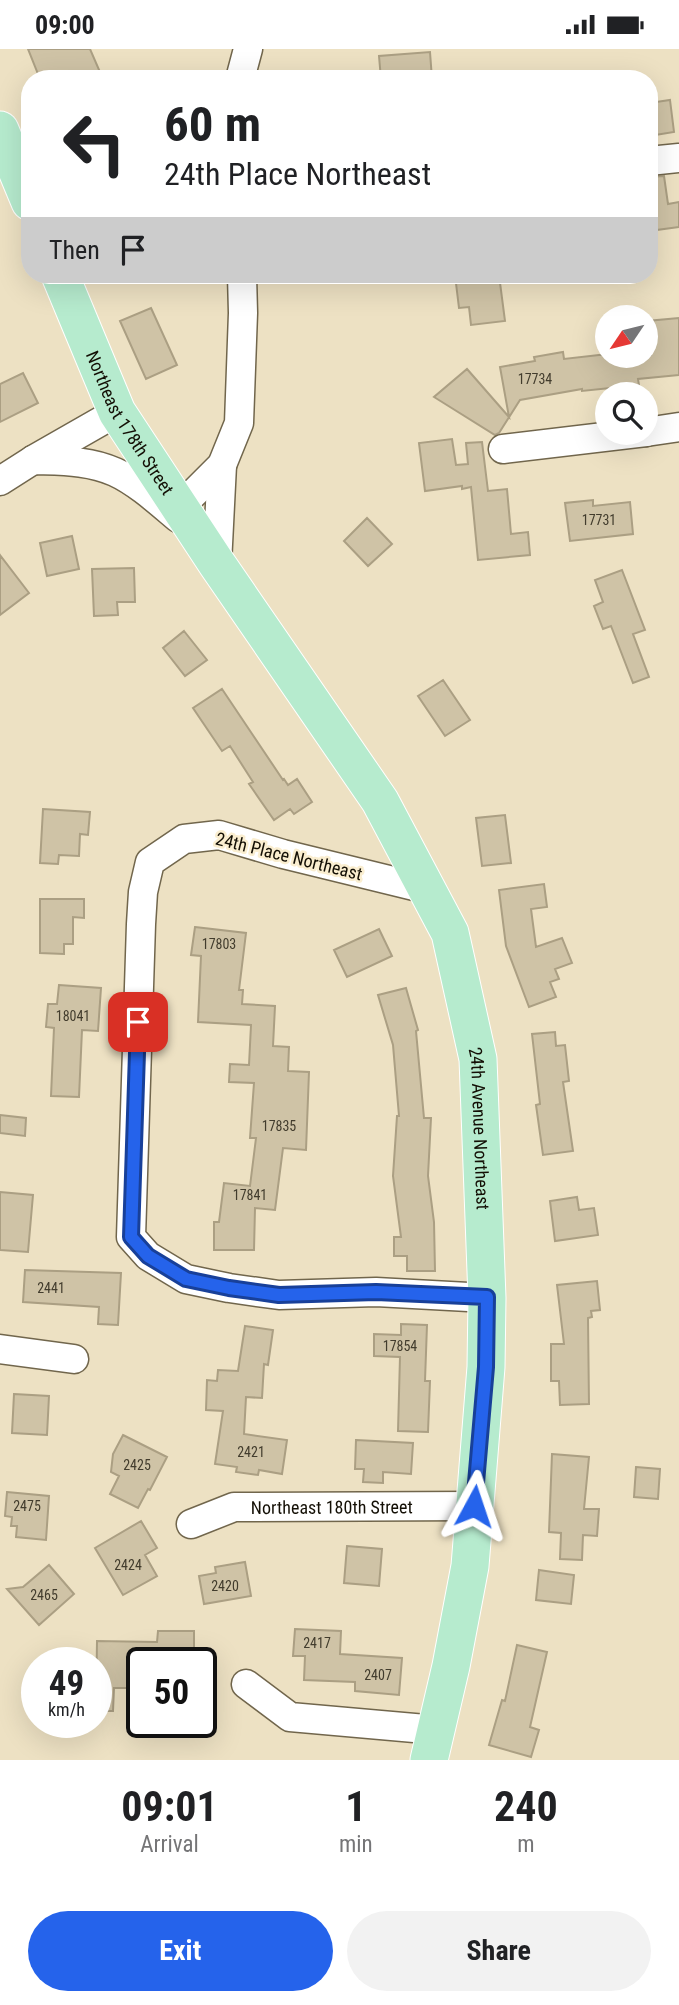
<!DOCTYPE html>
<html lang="en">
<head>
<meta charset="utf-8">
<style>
  :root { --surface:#fff; --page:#f2f2f2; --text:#202124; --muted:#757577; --accent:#2563eb }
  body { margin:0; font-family:"Roboto Condensed",sans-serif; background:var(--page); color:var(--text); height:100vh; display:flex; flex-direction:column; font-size:26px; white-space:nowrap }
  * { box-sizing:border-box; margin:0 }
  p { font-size:23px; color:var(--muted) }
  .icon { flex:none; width:38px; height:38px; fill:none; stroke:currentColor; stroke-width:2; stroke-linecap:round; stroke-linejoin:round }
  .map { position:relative; height:1711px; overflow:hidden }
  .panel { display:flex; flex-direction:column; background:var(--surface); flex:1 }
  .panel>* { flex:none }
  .hud { position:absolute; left:21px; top:21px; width:637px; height:214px; border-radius:28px; box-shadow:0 7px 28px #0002; background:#fff; color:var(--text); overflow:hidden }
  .needle { width:46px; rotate:235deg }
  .fabs { position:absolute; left:595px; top:256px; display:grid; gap:14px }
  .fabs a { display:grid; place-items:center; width:63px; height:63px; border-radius:50%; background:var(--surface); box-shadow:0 7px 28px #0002; font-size:35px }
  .speed { position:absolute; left:21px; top:1598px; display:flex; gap:14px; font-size:35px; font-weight:700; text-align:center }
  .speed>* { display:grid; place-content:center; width:91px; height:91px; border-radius:50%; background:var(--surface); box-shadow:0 7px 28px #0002; line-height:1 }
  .speed small { font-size:18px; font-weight:400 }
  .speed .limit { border:4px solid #111; border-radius:10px; background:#fff; color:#111 }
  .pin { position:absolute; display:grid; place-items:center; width:60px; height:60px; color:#fff; margin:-30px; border-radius:14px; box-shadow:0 4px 10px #0006 }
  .me { position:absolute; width:77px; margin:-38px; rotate:5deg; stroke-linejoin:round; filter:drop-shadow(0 0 5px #0008) }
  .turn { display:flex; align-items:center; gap:24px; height:147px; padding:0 28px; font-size:32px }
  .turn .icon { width:91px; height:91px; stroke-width:2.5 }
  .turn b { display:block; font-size:49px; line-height:60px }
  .then { display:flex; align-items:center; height:66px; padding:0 28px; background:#0003; gap:14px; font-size:26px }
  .eta { display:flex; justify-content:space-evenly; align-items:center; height:119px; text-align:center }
  .eta b { font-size:42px; font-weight:700; line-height:49px }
  .cta { display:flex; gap:14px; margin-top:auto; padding:14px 28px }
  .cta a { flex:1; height:80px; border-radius:42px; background:var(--accent); color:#fff; font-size:28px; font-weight:700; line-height:80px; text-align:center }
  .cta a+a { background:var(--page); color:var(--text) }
  .status { display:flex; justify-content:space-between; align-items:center; height:49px; padding:0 35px; background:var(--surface); direction:ltr }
  .status svg { height:19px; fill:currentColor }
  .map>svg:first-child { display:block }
  .building { fill:#cfc3a6; stroke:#ab9f83; stroke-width:2 }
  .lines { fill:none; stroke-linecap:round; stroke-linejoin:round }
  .minor-casing { stroke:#71664c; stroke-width:31 }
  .major-casing { stroke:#fff; stroke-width:39 }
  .minor { stroke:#fff; stroke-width:28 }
  .major { stroke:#b6ebce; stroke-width:37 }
  .route-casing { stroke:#184099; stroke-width:18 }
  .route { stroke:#2563eb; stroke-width:12 }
  .labels { text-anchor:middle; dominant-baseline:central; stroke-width:5; stroke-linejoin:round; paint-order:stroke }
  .number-label { font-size:14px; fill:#423c2d }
  .street-label { font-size:18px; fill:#130f05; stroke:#faeed0 }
</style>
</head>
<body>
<div class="status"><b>09:00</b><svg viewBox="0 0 49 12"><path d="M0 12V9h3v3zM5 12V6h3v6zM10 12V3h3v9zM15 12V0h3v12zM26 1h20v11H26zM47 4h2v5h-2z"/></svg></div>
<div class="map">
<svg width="679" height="1711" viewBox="0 0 679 1711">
  <rect width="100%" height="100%" fill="#ede1c3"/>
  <path class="building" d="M28 0H90L103 30H40Z
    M430 3 432 30H381L379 7Z
    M670 51 674 83 649 87V54Z
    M664 127 668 155 679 153V178L649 182V128Z
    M455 226H499L505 272 471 276 469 258 459 259Z
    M151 259 177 316 146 330 120 272Z
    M679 269V326L638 330 639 336 582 342V340L520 351 499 384 495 386 434 348 467 320 509 368 500 318 535 312 534 308 563 303 564 310 599 306H651L647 272Z
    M23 324 38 354 0 373V335Z
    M452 390 456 416 468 415 466 394 482 393 488 442 507 440 511 485 528 483 530 506 478 511 471 438 462 440V437L425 442 419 394Z
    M593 451V457L630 453 633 485 570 492 565 454Z
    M367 469 392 495 368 517 344 492Z
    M72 487 79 520 47 527 40 494Z
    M0 506 29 544 0 566Z
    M134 519 135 553H117L118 566 94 567 92 520Z
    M622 521 645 581 633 585 649 628 633 634 611 577 603 580 594 557 603 553 595 531Z
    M184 582 207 611 185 627 163 599Z
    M443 631 470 671 445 687 418 647Z
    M222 640 283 731 284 730 288 736 297 730 312 753 294 765 290 760 274 771 249 735 253 733 230 697 222 702 193 659Z
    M43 760 90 763 88 786 80 785 79 807 59 806 58 815 40 814Z
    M505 766 511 814 482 817 476 769Z
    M544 835 547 858 531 860 536 898 562 889 572 914 555 920 559 930 550 933 556 948 529 958 506 897 499 841Z
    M40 850H84V869L73 868V895H64V905L40 904Z
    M195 878 246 884 239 941H243L242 955 275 957 273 997 289 998 288 1022 309 1023 306 1101 283 1099 275 1161 255 1159 254 1201H214V1173H219L224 1134 250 1137 256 1089H250L254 1034 229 1033 230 1015 249 1016 251 976 198 973 201 907 191 906Z
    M379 880 392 907 347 928 334 901Z
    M59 936 101 939 98 982 82 981 79 1048 51 1047 54 979 46 978 48 955H57Z
    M406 939 418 981 416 982 424 1069H431L428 1127 434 1173 435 1222H407V1207H394V1188H401L393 1127 397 1067H399L393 996 378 946Z
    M555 983 556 997 565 996 569 1032 563 1033 573 1102 543 1106 536 1056 540 1055 532 985Z
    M0 1066 26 1069 25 1087 0 1084Z
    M0 1143 33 1146 28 1203 0 1201Z
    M577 1148 579 1161 594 1159 598 1186 555 1192 550 1152Z
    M25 1221 121 1224 118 1276 98 1275 99 1258 23 1253Z
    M597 1232 600 1261 591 1262 592 1268 588 1269 589 1355 560 1356 559 1332H551V1295H564L557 1236Z
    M401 1275 427 1276 425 1332H430L428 1383 398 1382 400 1308 374 1307V1285L401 1286Z
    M245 1277 273 1281 268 1316 264 1315 262 1349 246 1348 244 1385 287 1391 282 1425 259 1421 258 1426 236 1423 237 1418 215 1415 223 1362 206 1361 207 1331 217 1332 218 1321 238 1322Z
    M14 1345 49 1347 47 1386 12 1384Z
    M123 1386 167 1408 150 1441 148 1440 138 1459 110 1445 119 1427 111 1423 113 1405Z
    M356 1391 413 1394 411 1425 383 1423V1434L363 1433 364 1420H355Z
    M552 1405 589 1408 584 1460H599L597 1487 583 1486 582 1511 560 1510 561 1484 549 1483Z
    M636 1418 660 1420 658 1450 634 1448Z
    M7 1443 49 1447 46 1491 16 1488 17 1477H11L12 1468 5 1467Z
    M141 1472 157 1499 145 1506 157 1527 123 1546 95 1499Z
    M347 1497 382 1500 379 1537 344 1534Z
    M245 1513 251 1547 204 1555 199 1527 216 1524 215 1518Z
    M49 1516 74 1545 39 1576 7 1540 23 1538Z
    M539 1521 574 1526 571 1555 536 1551Z
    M295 1580 341 1582 340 1605 402 1609 399 1646 355 1642V1633L304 1631 305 1607H293Z
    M158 1582H194V1614H132L131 1639H114L113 1662H96L97 1592 157 1593Z
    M517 1596 547 1603 530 1678 539 1681 531 1708 489 1696 502 1651 505 1652Z"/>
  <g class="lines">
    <g class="minor-casing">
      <g id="minor">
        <path d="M240 30 248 0"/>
        <path d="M649 112 679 109"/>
        <path d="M646 383 679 378"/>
        <path d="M503 400 646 383"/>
        <path d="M33 411C60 412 89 411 115 423 137 433 159 453 178 469"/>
        <path d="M0 432 33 411 117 363"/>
        <path d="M180 458 222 416 239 374 243 264 242 226"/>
        <path d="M217 515 222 416"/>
        <path d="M426 840 283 805 219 786 184 790 150 813 143 843 141 875 131 1188 148 1207 186 1230 229 1239 279 1246 376 1243 487 1249"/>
        <path d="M0 1300 74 1310"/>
        <path id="s1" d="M191 1475 234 1458 474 1457"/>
        <path d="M246 1635 290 1668 437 1681"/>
      </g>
    </g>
    <g class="major-casing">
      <g id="major">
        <path d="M0 81 30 153"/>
        <path id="s2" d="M60 226 117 363 217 515 380 752 450 884 478 1010 487 1249 486 1318 470 1517 451 1617 429 1711"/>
      </g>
    </g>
    <use href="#minor" class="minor"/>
    <use href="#major" class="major"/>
  </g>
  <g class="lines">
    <g class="route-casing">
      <path id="route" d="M138 973 131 1188 148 1207 186 1230 229 1239 279 1246 376 1243 487 1248 486 1318 474 1457"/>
    </g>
    <use href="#route" class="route"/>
  </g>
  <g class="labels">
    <g class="number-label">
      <text x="535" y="330">17734</text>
      <text x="599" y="471">17731</text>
      <text x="219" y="895">17803</text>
      <text x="73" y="967">18041</text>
      <text x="279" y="1077">17835</text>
      <text x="250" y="1146">17841</text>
      <text x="51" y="1239">2441</text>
      <text x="400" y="1297">17854</text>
      <text x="251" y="1403">2421</text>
      <text x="137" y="1416">2425</text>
      <text x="27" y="1457">2475</text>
      <text x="128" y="1516">2424</text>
      <text x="225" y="1537">2420</text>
      <text x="44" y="1546">2465</text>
      <text x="317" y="1594">2417</text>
      <text x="378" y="1626">2407</text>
    </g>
    <g class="street-label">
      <text stroke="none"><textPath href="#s2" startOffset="164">Northeast 178th Street</textPath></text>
      <text transform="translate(289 807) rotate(14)">24th Place Northeast</text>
      <text stroke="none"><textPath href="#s2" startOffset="966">24th Avenue Northeast</textPath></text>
      <text stroke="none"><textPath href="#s1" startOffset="144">Northeast 180th Street</textPath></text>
    </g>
  </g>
</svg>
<div class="fabs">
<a><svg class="needle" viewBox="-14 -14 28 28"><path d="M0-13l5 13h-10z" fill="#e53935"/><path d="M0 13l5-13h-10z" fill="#757577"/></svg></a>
<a><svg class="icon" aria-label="search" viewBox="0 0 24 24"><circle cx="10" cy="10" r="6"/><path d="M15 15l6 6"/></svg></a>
</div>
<div class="speed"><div>49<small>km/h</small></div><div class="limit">50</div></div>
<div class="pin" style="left:138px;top:973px;background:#d93025"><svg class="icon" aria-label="arrive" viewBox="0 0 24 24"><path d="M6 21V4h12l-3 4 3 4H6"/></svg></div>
<svg class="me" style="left:474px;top:1457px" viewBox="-20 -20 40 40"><path d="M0-17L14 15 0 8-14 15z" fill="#2563eb" stroke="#fff" stroke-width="4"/></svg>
<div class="hud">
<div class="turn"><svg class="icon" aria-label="left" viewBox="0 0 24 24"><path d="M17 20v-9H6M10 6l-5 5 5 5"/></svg><div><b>60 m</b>24th Place Northeast</div></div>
<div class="then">Then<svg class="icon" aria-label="arrive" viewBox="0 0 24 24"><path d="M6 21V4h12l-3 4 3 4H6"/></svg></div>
</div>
</div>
<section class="panel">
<div class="eta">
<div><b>09:01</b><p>Arrival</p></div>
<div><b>1</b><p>min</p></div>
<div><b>240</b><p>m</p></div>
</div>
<div class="cta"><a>Exit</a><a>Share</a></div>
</section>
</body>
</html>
